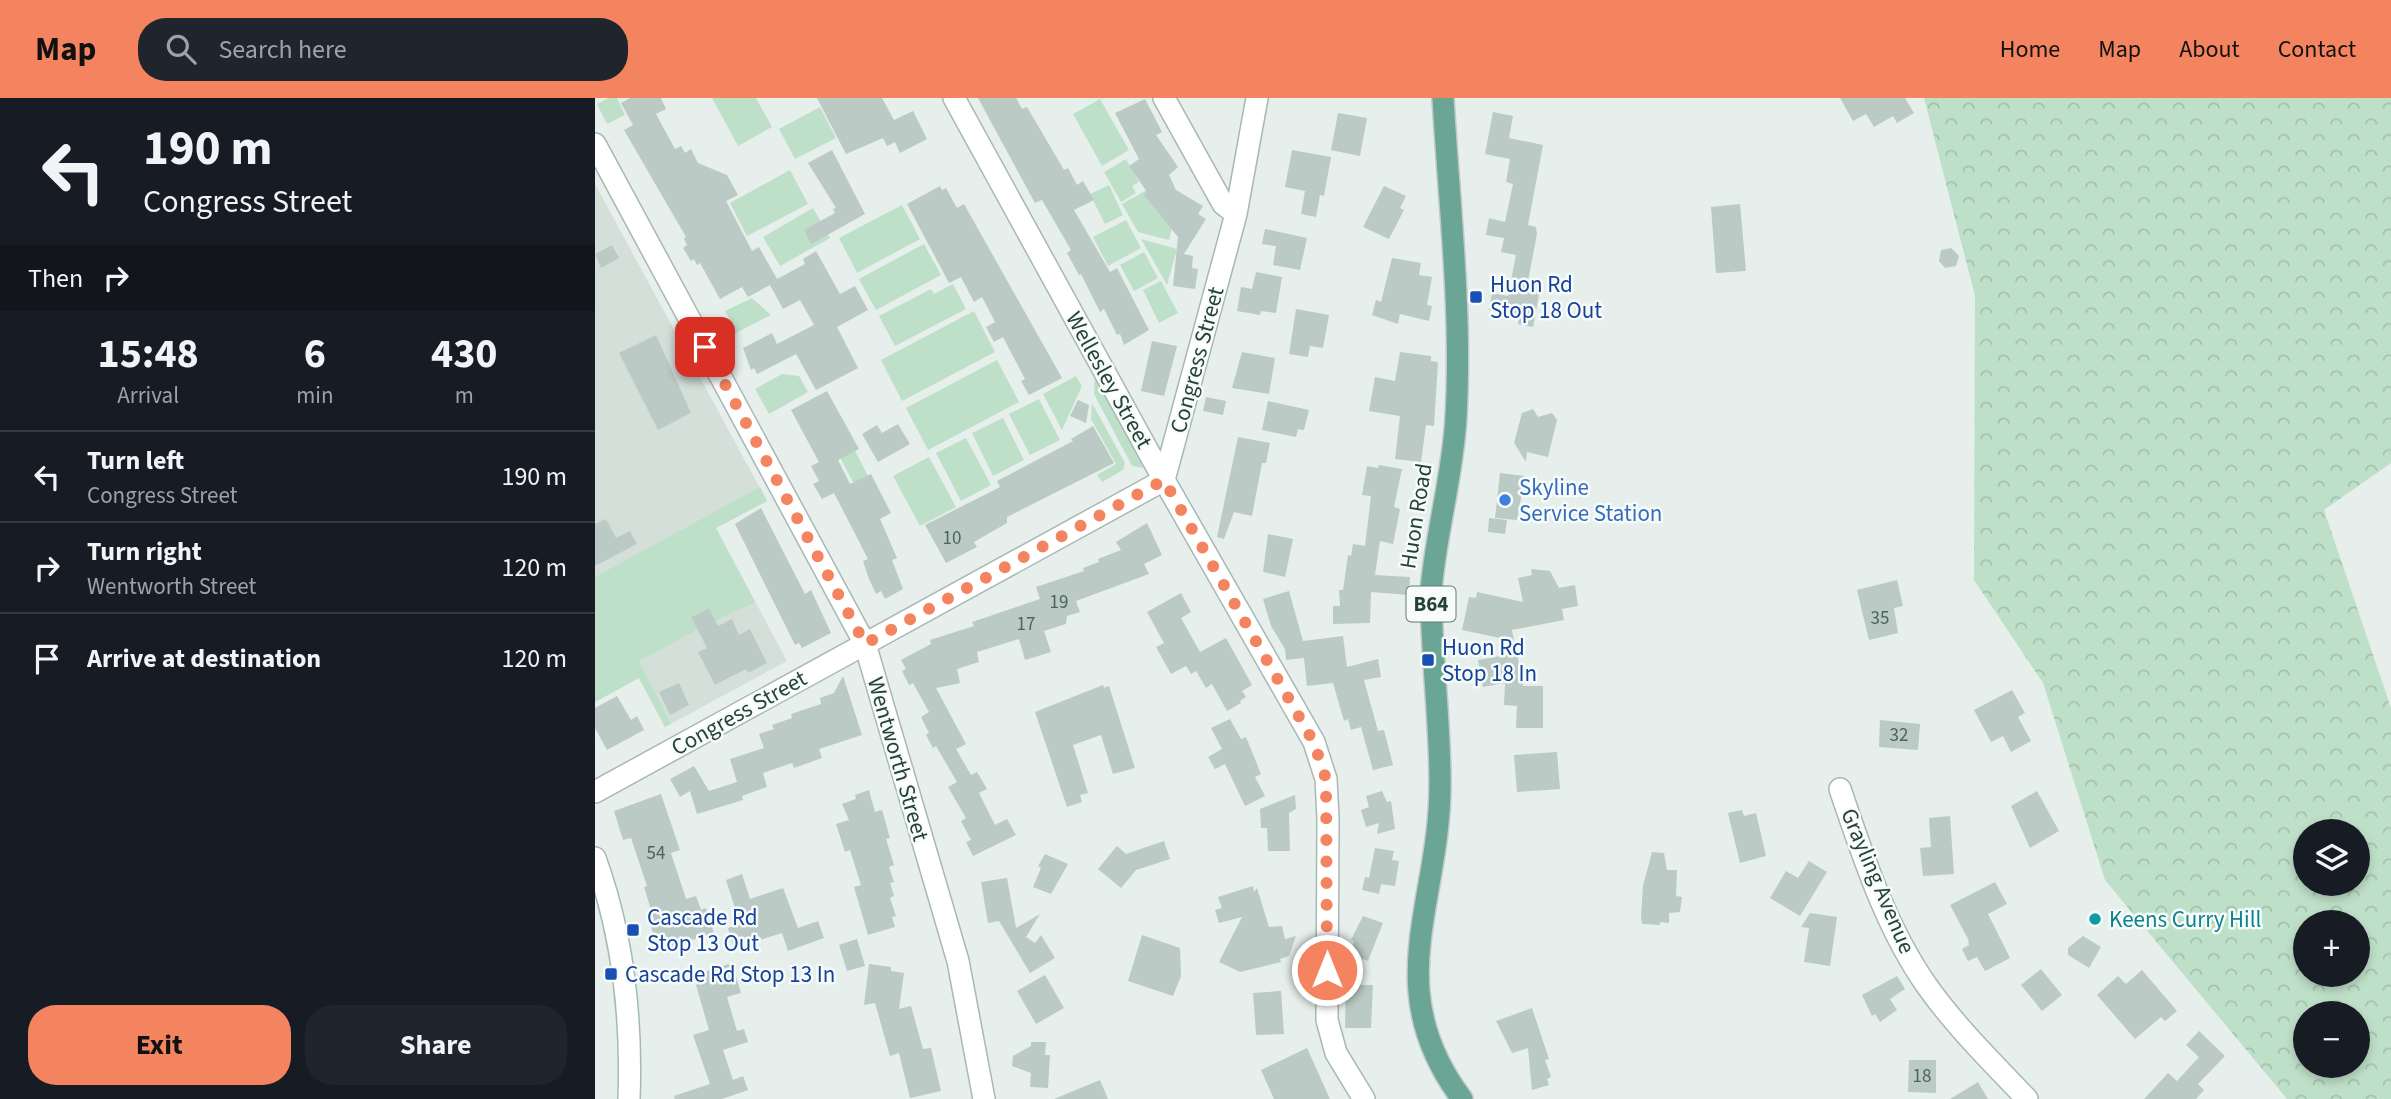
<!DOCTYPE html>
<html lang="en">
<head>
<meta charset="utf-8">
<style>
  :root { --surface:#171b24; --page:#20242c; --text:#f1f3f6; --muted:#9ea1a6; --line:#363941; --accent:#f4845f }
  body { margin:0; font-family:"Source Sans 3",sans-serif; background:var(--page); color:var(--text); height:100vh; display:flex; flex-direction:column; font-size:26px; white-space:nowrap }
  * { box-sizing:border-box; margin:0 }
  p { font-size:23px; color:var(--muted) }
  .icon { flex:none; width:38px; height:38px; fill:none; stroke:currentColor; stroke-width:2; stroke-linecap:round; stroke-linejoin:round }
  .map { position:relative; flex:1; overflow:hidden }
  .details { display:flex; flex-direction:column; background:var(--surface); width:595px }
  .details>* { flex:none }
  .top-card { background:#171b24; color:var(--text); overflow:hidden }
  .tools { position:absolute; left:1698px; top:721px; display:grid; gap:14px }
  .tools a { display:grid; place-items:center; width:77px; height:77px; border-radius:50%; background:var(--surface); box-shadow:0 4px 10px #0003; font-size:35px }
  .pin { position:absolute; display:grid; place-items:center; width:60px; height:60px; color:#fff; margin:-30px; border-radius:14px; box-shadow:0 4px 10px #0006 }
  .me { position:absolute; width:77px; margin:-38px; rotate:0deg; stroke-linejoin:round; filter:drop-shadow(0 0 5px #0008) }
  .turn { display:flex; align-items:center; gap:24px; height:147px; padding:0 28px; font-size:32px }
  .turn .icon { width:91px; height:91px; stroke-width:2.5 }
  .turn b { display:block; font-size:49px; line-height:60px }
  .then { display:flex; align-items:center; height:66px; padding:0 28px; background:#0003; gap:14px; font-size:26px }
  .eta { display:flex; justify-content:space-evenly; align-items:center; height:119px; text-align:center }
  .eta b { font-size:42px; font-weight:700; line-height:49px }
  .cta { display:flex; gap:14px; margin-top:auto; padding:14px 28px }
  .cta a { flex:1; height:80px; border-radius:28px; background:var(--accent); color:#111; font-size:28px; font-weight:700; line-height:80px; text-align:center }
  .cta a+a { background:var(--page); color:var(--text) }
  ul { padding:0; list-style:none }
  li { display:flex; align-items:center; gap:21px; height:91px; padding:0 28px; border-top:2px solid var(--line) }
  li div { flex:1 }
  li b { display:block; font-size:26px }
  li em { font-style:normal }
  header { display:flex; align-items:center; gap:42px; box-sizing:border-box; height:98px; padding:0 35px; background:var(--accent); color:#111 }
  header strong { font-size:33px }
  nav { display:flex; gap:38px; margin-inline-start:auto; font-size:24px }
  .search { width:490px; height:63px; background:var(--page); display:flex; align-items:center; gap:18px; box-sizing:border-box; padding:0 24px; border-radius:28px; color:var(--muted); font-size:26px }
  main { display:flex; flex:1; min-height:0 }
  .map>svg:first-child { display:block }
  .built { fill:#d4dfda }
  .green { fill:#bfe0c8 }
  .forest { fill:url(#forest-crowns); fill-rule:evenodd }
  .building { fill:#bbcac4 }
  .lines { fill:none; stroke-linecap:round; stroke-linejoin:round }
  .street-casing { stroke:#a8b8b2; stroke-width:24 }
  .secondary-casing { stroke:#a4bbb3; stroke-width:24 }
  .primary-casing { stroke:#c2cac8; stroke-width:24 }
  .street { stroke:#fff; stroke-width:21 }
  .secondary { stroke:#fff; stroke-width:21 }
  .primary { stroke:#6aa596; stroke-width:21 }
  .route { stroke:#f4845f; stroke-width:12; stroke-dasharray:0 21.6 }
  .transit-dot { fill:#1a4fb4; stroke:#f7fbf9; stroke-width:2.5 }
  .shop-dot { fill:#3f7fe0; stroke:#f7fbf9; stroke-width:2.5 }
  .culture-dot { fill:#0f9aa8; stroke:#f7fbf9; stroke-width:2.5 }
  .labels { text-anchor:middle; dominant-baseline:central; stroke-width:5; stroke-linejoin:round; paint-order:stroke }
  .number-label { font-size:19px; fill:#4a645c }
  .shield { fill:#f7fbf9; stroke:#637a73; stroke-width:2 }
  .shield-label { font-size:21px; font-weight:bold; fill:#24423a }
  .transit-label { font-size:23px; fill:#164399; stroke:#f7fbf9; text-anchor:start }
  .street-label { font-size:23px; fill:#24423a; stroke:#f7fbf9 }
  .shop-label { font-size:23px; fill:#366cbe; stroke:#f7fbf9; text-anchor:start }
  .culture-label { font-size:23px; fill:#0d838f; stroke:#f7fbf9; text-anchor:start }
</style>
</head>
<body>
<header>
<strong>Map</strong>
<div class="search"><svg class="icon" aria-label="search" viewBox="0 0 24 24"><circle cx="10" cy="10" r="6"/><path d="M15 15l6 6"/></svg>Search here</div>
<nav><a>Home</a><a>Map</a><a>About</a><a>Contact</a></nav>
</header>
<main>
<section class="details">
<div class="top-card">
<div class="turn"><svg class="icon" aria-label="left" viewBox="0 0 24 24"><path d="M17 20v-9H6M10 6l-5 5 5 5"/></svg><div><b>190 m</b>Congress Street</div></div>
<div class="then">Then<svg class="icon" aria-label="right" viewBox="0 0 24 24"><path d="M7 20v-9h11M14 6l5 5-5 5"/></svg></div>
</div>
<div class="eta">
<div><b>15:48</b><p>Arrival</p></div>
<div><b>6</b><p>min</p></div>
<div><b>430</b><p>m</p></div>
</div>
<ul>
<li><svg class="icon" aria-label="left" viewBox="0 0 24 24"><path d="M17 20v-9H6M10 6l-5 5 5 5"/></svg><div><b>Turn left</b><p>Congress Street</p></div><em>190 m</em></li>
<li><svg class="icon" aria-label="right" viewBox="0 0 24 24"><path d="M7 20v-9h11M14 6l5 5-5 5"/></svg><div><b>Turn right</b><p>Wentworth Street</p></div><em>120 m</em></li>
<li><svg class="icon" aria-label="arrive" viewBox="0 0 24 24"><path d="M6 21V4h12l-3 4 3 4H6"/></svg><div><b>Arrive at destination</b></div><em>120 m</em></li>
</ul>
<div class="cta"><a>Exit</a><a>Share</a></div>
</section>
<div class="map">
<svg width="1796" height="1001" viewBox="0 0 1796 1001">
  <defs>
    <pattern id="forest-crowns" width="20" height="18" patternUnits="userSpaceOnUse" patternTransform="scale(1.75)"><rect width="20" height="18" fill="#bfe0c8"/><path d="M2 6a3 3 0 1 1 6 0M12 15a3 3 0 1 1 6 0" fill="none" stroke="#a4c1ad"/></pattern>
  </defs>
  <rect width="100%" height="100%" fill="#e6efeb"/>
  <path class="built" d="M0 86 172 403 121 430 192 563 70 629 44 580 0 604Z"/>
  <path class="green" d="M14 0H22L30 17 12 26 2 6Z
    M117 0H161L177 29 143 48Z
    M505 1 534 52 507 68 478 16Z
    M225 9 241 40 200 61 184 31Z
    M531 61 544 84 537 88 541 95 526 104 509 74Z
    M195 72 213 106 152 138 135 105Z
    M514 87 528 117 510 126 495 96Z
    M559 88 581 114 574 142 543 134 527 106Z
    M307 107 325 141 262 175 244 140Z
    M218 110 235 140 185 168 168 139Z
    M531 122 546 150 513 168 498 139Z
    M546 141 582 151 572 187Z
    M329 146 346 177 281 212 264 181Z
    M549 154 563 180 539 193 525 167Z
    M566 183 583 215 564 225 548 192Z
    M358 186 371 211 300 248 284 218 336 191 339 196Z
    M157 200 176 217 133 239 127 227 135 222 130 213Z
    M379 213 400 254 307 303 286 262Z
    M402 262 424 304 333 352 311 310Z
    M500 273 544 352 548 370 537 368 499 296Z
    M187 276 204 278 213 294 174 316 160 291Z
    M481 278 487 288 467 332 448 296Z
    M444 301 465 342 435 357 414 316Z
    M497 305 530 365 528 372 507 384 502 377 521 366 496 321Z
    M408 320 429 362 398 378 377 335Z
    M371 340 396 387 366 403 341 355Z
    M254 341 273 378 259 386 239 348Z
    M334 359 361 409 325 428 298 378Z
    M165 389 172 403 121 430 160 504 120 523 114 510 97 518 102 532 44 563 76 626 70 629 44 580 0 604V479Z"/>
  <path class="forest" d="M1329 0H1796V365L1729 412 1796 610V1001H1692L1510 782 1448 585 1379 482 1380 198ZM1710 733H1762V786H1710ZM1710 824H1762V877H1710ZM1710 915H1762V968H1710Z"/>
  <path class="building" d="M35 0H66L71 11 61 16 80 51 86 48 90 55 96 51 103 65 132 77 143 97 131 103 157 153 164 149 182 181 210 166 208 161 221 153 245 196 260 188 273 212 242 229 263 270 221 292 201 256 162 276 159 270 156 272 148 250 177 235 182 246 219 227 205 202 188 211 175 187 153 199 147 189 125 201 105 165 102 167 99 161 96 163 88 150 92 147 89 141 91 139 29 32 38 27 26 5Z
    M222 0H287L299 22 318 13 332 41 305 55 300 44 292 48 288 40 251 56Z
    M383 0H421L427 11 432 9 469 72 473 70 482 87 488 83 499 102 479 112 515 174 522 170 554 232 529 247 525 236 522 237 509 211 505 214 486 176 484 177 472 155 476 152 447 102 440 105Z
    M1245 0H1310L1319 15 1302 25 1298 18 1279 29 1271 16 1258 23Z
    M550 1 567 34 561 37 583 69 574 77 581 92 608 108 603 116 611 121 589 156 598 158 597 170 603 171 600 191 578 188 583 139 549 97 552 94 534 68 544 61 520 15Z
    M898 14 918 18 914 40 948 47 933 127 941 129 942 136 933 183 946 186 938 229 923 226 924 221 908 218 909 215 894 212 897 195 913 198 921 157 906 154 909 140 891 137 894 120 910 124 918 86 911 84 915 61 890 56Z
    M743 15 772 20 765 58 736 52Z
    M237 52 270 116 216 146 209 132 240 115 238 111 241 110 213 65Z
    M697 52 736 59 729 98 725 97 721 119 706 116 710 93 690 89Z
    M345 88 347 92 351 90 362 110 369 106 467 280 434 297 426 283 430 281 408 239 399 244 391 229 400 224 387 199 379 204 366 179 354 185 312 106Z
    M789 88 811 98 805 110 809 112 794 141 768 129Z
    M1145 106 1151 173 1121 175 1116 109Z
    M670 131 712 140 705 172 678 167 681 148 667 146Z
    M17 147 24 160 6 170 0 156Z
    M1356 150 1364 158 1361 168 1350 170 1344 163 1346 152Z
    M797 160 826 165 824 177 837 179 832 207 837 208 834 223 805 216 803 226 777 217 781 202 786 204Z
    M661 174 687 179 681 215 666 213 665 217 642 213 646 189 657 191Z
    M701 211 734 217 728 250 715 248 713 259 694 256Z
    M61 237 96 315 63 332 24 255Z
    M557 243 582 248 569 298 546 293Z
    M647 254 680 260 674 296 637 290Z
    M805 254 836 258V263L843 264 839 328 831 327 826 364 800 361 805 318 774 313 780 279 800 283Z
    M232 293 264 351 243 362 255 386 276 376 296 415 285 421 302 460 297 462 308 491 290 501 286 493 281 496 274 481 268 463 273 461 239 395 227 401 218 386 224 383 216 368 224 364 196 312Z
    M611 299 631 303 628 317 608 313Z
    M483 302 494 307 491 325 475 318Z
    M673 303 714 312 709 332 703 331 701 339 667 332Z
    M938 311 943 319 957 315 962 322 953 359 932 354 931 364 919 345 927 315Z
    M303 326 315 346 283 364 267 336 282 327 287 335Z
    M498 328 519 365 412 419V425L379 444 382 449 351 465 330 427 405 389 402 383 478 343 476 341Z
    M643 339 675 345 671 365H667L657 418 639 414 629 441 622 439Z
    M784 367 807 371 799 409 805 411 798 446 785 443 780 477 815 479 814 497 776 494 775 525 738 526V508H745L744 492H748L753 457 756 458 758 446 770 448 776 398 767 397 772 368 783 370Z
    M905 375 930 378 922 422 900 420Z
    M166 410 210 496 216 492 236 535 207 550 204 545 200 547 140 426Z
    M894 420 912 422 910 436 893 434Z
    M11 421 21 440 35 433 42 446 0 468V426Z
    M552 425 567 457 549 466 554 476 481 503 485 514 472 518 471 526 449 533 456 554 430 562 424 541 382 554 384 564 362 571 365 585 341 590 371 646 361 651 376 677 382 674 392 691 384 695 400 727 412 721 421 737 378 758 371 744 376 742 366 723 371 720 353 689 362 684 341 648 338 650 331 637 334 635 326 619 334 614 318 585 314 587 307 573 311 571 306 562 336 546 335 542 379 528 377 524 445 501 441 489 489 473 488 470 504 464 503 461 526 452 521 444Z
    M673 436 698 441 690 479 668 474Z
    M936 471 955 473 964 490 980 487 983 508 967 511 969 522 917 532 919 543 867 532 874 499 881 500 882 494 928 504 923 480 937 477Z
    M1302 482 1308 508 1299 510 1303 535 1274 542 1262 492Z
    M694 493 708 543 748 538 752 569 783 561 786 579 769 582 783 633 789 632 798 667 778 672 766 629 756 632 753 621 749 623 738 585 712 588 709 560 691 562 690 551 676 528 668 501Z
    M586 495 596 514 586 520 605 554 631 540 657 587 647 593 651 599 645 603 646 605 632 613 617 586 611 590 601 573 596 576 591 568 576 576 561 549 569 545 552 514Z
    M114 510 123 528 137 521 144 537 155 531 172 565 153 575 151 571 120 587 103 554 112 550 96 519Z
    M922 555 928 588H948V630H921L922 608 909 607 910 585 888 589 883 562Z
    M248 578 267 637 224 651 227 660 199 670 197 665 168 675 172 689 147 698 148 702 102 716 95 693 85 699 75 681 99 668 114 693 142 684 135 661 169 650 164 636 179 631 177 627 197 620 196 616 226 606 225 600 239 595Z
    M84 585 94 607 75 617 64 594Z
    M508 587 509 590 514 588 540 670 518 676 506 637 478 647 493 695 485 697 487 704 472 709 440 614Z
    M1417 592 1430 615 1423 619 1436 643 1416 654 1408 638 1396 644 1379 612Z
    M22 598 36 622 42 618 49 632 12 652 0 630V610Z
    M635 621 646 641 651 639 666 676 660 679 670 698 650 708 630 666 620 671 613 659 627 651 616 630Z
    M1285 622 1325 626 1323 652 1284 649Z
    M962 654 965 691 922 694 919 657Z
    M274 692 280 714 287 712 295 740 291 741 299 767 294 769 299 784 295 785 299 798 295 800 301 818 297 819 300 829 273 837 259 789 266 787 255 752 250 754 241 726 254 722 247 706 261 701 260 697Z
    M787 693 792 704 796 703 800 731 782 736 784 725 771 729 766 712 774 709 771 698Z
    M1442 693 1464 733 1435 750 1416 708Z
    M66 696 85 752 76 755 91 801 101 798 106 812 111 810 119 835 64 852 55 826 60 825 49 789 52 788 36 740 28 742 19 713Z
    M700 697 701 711 694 715 695 753H673L672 730H666L665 711Z
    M1147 712 1149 718 1161 715 1171 758 1145 765 1133 715Z
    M1355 718 1359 776 1328 778 1325 750 1336 749 1334 720Z
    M569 743 575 761 541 772 526 790 503 771 522 748 531 756Z
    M780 750 799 753 797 762 804 763 800 788 786 786 784 796 767 792 770 779 774 780Z
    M1057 754 1069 755 1072 772H1082L1081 798 1087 799 1085 814 1074 815V825L1065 824V827L1047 826 1046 820 1048 788Z
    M450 756 473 766 456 796 438 789 446 770 443 768Z
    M1214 763 1232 774 1205 818 1175 800 1191 773 1203 780Z
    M147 776 155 801 188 790 203 830 223 823 229 840 193 853 187 835 139 850 133 830 145 826 131 782Z
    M412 780 421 830 445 816 431 839 440 845 446 837 460 860 435 875 404 823 393 825 386 784Z
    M1400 784 1412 806 1393 816 1415 860 1390 873 1382 859 1373 863 1367 851 1374 847 1373 841 1355 807Z
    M658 788 659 794 662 790 674 829 687 828 690 841 701 838 694 858 685 861 686 864 645 874 624 864 647 819 624 825 620 812 627 810 623 799Z
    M1215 815 1242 819 1235 868 1209 864 1214 830 1206 829Z
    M768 818 788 825 773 863 754 856 759 843 756 842Z
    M547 837 585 850 586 878 578 898 533 883Z
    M1488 838 1506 849 1494 870 1473 857V850Z
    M262 841 270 868 252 873 244 847Z
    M137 865 146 895 132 899 142 933 149 931 153 944 128 952 138 982 148 978 153 992 127 1001H80L79 998 115 986 98 937 114 932 101 887 109 884 106 875Z
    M274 866 296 869V873L309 875 304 911 316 908 328 951 336 950 346 993 315 1000 304 955 295 958 280 905 269 907Z
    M1446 871 1467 897 1447 913 1426 887Z
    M1547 872 1582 913 1570 923 1566 919 1540 941 1502 897 1523 878 1531 886Z
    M450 877 469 910 441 926 422 893Z
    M1302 878 1310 891 1295 901 1302 912 1285 924 1280 916 1277 918 1267 897Z
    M751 887H778L776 930H750Z
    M686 893 689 936 661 937 658 895Z
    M937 910 954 961 950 962 956 979 952 981 954 987 937 992 933 950 917 955 901 923Z
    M1604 933 1630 958 1603 986 1609 992 1601 1001H1549L1573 975 1582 983 1604 959 1591 947Z
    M436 944H451L450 957H455L453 990 435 989 436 975 417 968 418 958 436 948Z
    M712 950 735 1001H679L666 972Z
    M1314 962H1341V995L1313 994Z
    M505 982 513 1001H459Z
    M1383 984 1393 1001H1355Z"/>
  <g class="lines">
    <g class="street-casing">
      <path id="street" d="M359 0 569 382 719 644 731 681 733 721 732 922 741 955 769 1001
        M569 0 628 106 641 116
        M0 46 270 546 363 863 389 1001
        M1245 691C1268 758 1291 830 1332 888 1361 929 1398 965 1432 1001
        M0 694 569 382 641 116 662 0"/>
    </g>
    <g class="secondary-casing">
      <path id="secondary" d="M0 760C28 837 37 919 34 1001"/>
    </g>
    <g class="primary-casing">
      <path id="primary" d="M848 0C854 105 867 213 861 319 858 377 841 434 836 492 836 556 845 620 845 684 846 804 783 889 867 1001"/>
    </g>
    <use href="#street" class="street"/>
    <use href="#secondary" class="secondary"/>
    <use href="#primary" class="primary"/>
  </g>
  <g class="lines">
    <path class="route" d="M110 249 270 546 569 382 719 645 731 681 732 872"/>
  </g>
  <g class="transit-dot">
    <rect x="874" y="192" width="14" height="14" rx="3.5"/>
    <rect x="826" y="555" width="14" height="14" rx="3.5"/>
    <rect x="31" y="825" width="14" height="14" rx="3.5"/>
    <rect x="9" y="869" width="14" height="14" rx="3.5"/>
  </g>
  <circle class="shop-dot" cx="910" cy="402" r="7"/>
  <circle class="culture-dot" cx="1500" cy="821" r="7"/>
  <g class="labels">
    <g class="number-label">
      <text x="357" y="440">10</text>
      <text x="464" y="504">19</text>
      <text x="1285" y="520">35</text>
      <text x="431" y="526">17</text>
      <text x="1304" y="637">32</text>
      <text x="61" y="755">54</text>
      <text x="1327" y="978">18</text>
    </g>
    <rect class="shield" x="811.5" y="488.5" width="49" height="35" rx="5"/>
    <g class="shield-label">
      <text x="836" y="506">B64</text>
    </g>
    <g class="transit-label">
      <text x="895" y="186">Huon Rd<tspan x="895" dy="26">Stop 18 Out</tspan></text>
      <text x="847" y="549">Huon Rd<tspan x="847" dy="26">Stop 18 In</tspan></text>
      <text x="52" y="819">Cascade Rd<tspan x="52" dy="26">Stop 13 Out</tspan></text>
      <text x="30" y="876">Cascade Rd Stop 13 In</text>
    </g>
    <g class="street-label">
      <text transform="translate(602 262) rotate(-75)">Congress Street</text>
      <text transform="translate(514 282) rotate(61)">Wellesley Street</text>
      <text transform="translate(821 418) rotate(-81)">Huon Road</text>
      <text transform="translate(144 615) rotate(-29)">Congress Street</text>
      <text transform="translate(303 661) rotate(74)">Wentworth Street</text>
      <text transform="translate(1283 783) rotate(67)">Grayling Avenue</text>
    </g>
    <g class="shop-label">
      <text x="924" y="389">Skyline<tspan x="924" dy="26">Service Station</tspan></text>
    </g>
    <g class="culture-label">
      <text x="1514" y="821">Keens Curry Hill</text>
    </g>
  </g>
</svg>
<div class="tools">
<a><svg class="icon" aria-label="layers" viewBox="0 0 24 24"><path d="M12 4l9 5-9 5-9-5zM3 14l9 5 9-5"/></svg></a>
<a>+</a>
<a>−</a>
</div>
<div class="pin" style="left:110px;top:249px;background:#d93025"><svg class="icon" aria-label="arrive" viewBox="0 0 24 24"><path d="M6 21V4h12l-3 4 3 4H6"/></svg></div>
<svg class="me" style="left:732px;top:872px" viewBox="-20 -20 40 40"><circle r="17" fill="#f4845f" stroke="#fff" stroke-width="3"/><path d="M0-11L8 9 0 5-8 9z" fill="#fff"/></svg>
</div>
</main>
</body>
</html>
